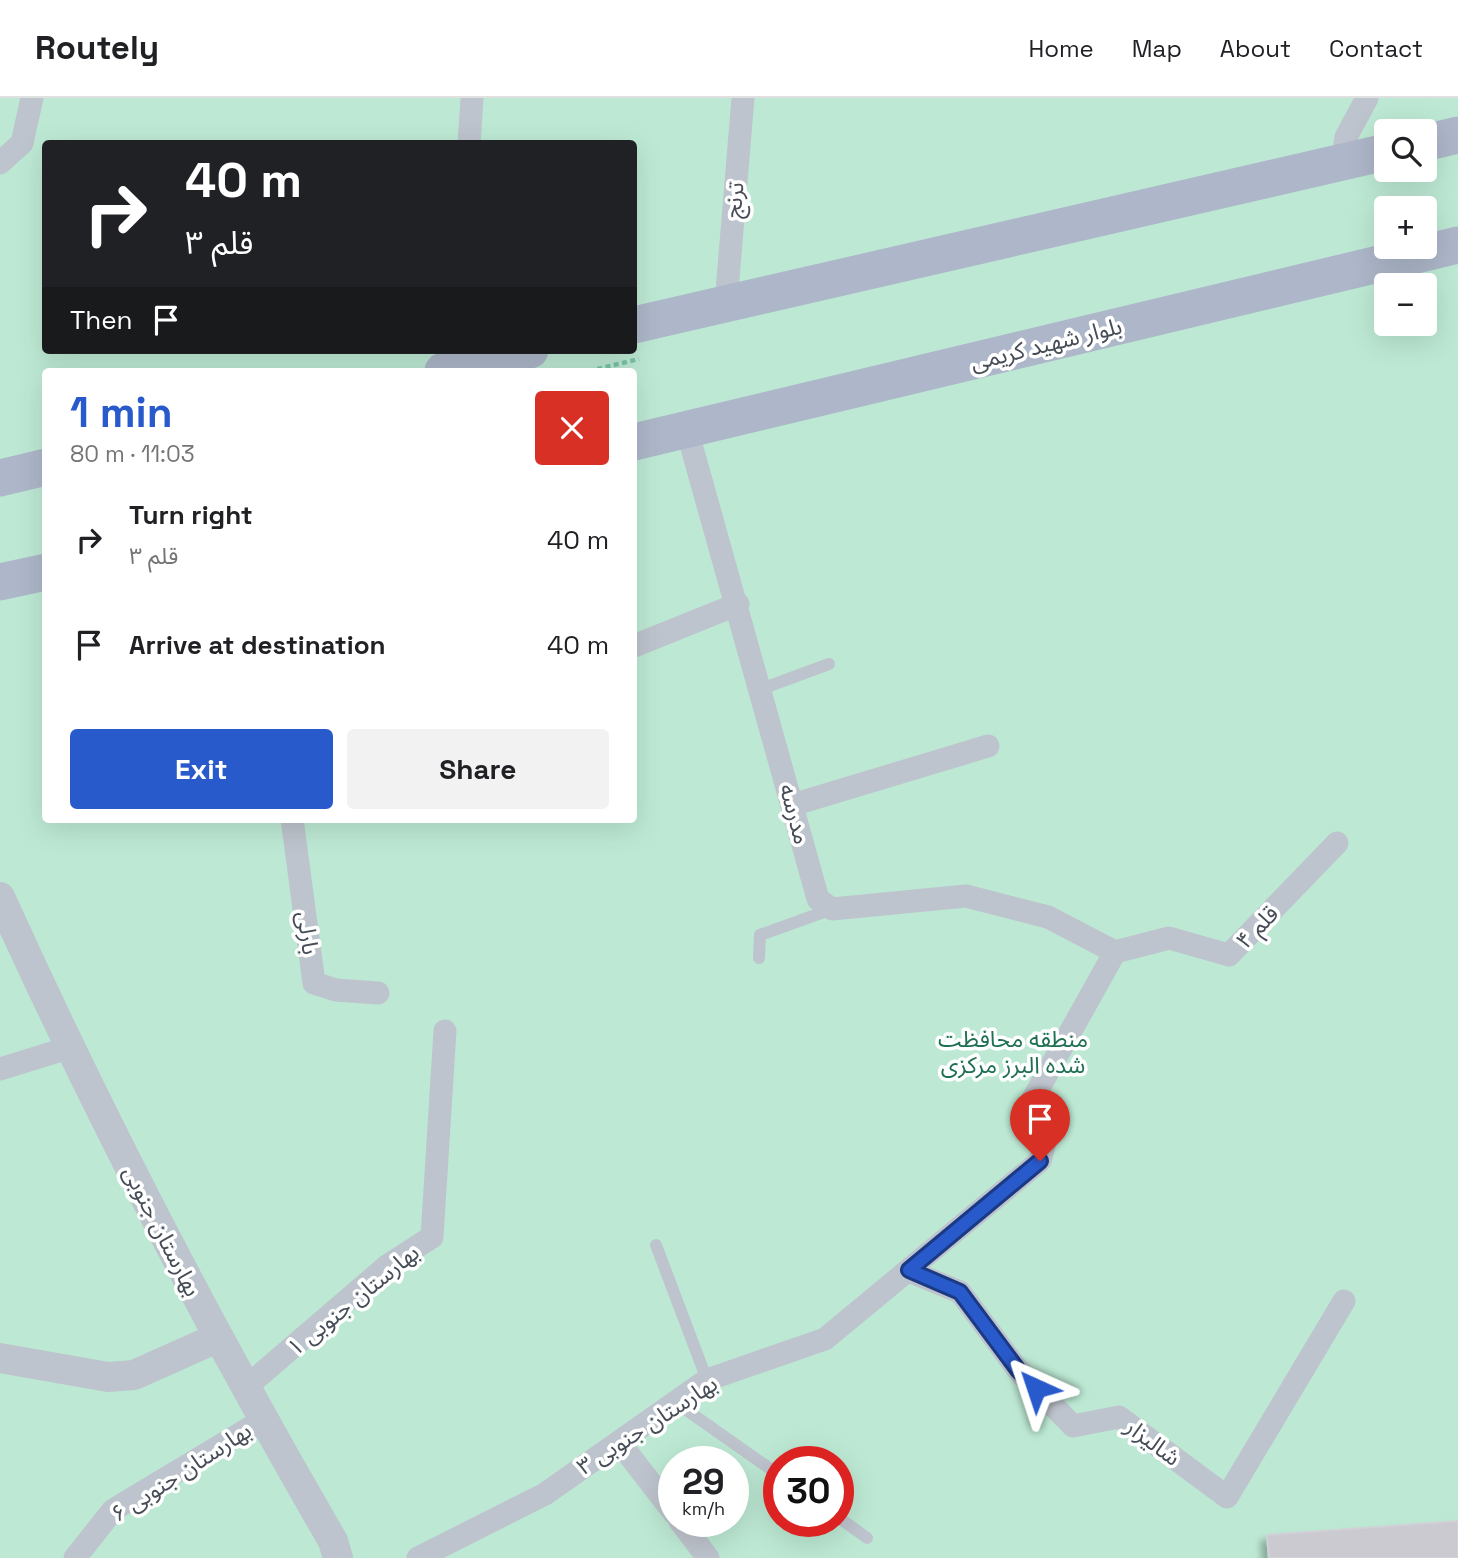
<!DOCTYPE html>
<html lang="en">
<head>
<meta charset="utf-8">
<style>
  :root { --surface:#fff; --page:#f2f2f2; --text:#202124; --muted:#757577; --line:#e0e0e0; --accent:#295acb }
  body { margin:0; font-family:"Space Grotesk","Noto Sans Arabic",sans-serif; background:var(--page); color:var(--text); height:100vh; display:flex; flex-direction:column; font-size:26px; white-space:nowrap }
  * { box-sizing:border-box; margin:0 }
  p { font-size:23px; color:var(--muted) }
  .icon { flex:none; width:38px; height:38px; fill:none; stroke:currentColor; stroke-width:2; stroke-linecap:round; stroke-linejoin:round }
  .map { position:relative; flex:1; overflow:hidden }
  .drawer { position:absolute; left:42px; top:270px; width:595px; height:455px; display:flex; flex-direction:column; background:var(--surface); border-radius:7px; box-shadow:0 7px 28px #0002 }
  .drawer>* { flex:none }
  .guide { position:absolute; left:42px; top:42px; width:595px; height:214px; border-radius:7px; box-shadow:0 7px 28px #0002; background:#202124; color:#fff; overflow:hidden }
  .controls { position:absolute; left:1374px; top:21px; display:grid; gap:14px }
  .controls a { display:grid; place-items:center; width:63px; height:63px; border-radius:7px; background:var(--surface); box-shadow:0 7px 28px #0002; font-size:35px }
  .speed { position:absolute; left:658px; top:1348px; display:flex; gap:14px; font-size:35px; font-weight:700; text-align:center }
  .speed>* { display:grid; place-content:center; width:91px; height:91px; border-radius:50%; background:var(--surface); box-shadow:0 7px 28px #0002; line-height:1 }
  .speed small { font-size:18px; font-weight:400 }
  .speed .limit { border:10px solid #d22; background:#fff; color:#111 }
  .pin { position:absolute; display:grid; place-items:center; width:60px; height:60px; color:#fff; margin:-72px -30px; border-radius:50% 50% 50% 0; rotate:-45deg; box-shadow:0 0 7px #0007 }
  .pin .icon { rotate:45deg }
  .me { position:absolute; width:77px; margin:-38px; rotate:318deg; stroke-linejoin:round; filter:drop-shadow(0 0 5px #0008) }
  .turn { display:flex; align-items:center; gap:24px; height:147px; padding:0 28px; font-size:32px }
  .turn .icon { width:91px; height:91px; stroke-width:2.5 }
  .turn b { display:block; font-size:49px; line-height:60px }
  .then { display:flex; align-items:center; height:66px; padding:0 28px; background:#0003; gap:14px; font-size:26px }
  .round { display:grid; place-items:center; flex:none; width:74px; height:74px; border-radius:7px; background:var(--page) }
  .overview { display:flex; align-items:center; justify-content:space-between; height:119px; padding:0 28px }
  h1 { font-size:42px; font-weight:800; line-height:52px; color:var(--accent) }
  .button { display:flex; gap:14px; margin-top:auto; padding:14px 28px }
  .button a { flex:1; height:80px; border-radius:7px; background:var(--accent); color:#fff; font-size:28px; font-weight:800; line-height:80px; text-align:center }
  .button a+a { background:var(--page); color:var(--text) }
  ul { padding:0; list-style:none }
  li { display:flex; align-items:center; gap:21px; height:105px; padding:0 28px }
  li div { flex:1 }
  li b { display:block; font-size:26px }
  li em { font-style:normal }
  header { display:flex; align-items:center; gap:42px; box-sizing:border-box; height:98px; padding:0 35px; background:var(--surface); border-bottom:2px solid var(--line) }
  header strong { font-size:33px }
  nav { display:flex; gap:38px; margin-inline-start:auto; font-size:24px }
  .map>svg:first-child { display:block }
  .green { fill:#bde9d4; fill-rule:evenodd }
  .building { fill:#cacad0; stroke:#d0d1d7; stroke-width:2; filter:url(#shadow) }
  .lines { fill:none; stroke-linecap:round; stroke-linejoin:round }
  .path { stroke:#78c4a9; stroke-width:4.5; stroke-dasharray:5 3.5; stroke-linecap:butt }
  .service { stroke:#bec4cd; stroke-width:12 }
  .minor { stroke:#bec4cd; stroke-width:23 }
  .tertiary { stroke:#bec4cd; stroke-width:30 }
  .primary { stroke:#adb7c9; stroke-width:37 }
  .route-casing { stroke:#1b3a84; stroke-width:18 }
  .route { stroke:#295acb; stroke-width:12 }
  .labels { text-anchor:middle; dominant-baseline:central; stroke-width:7; stroke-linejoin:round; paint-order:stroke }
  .street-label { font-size:23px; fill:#464d57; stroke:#fff }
  .park-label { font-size:23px; fill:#1f7052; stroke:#fff }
</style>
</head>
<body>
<header>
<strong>Routely</strong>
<nav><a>Home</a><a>Map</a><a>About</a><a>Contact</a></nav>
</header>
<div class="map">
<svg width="1458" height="1460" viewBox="0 0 1458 1460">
  <defs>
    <filter id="shadow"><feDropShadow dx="-6" dy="6" stdDeviation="3.5" flood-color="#0004"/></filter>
  </defs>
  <rect width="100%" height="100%" fill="#eeecec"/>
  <path class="green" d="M0 0H1458V1460H0ZM1386 33H1424V72H1386ZM46 46H634V252H46ZM1386 110H1424V149H1386ZM1386 187H1424V226H1386ZM46 273H634V721H46ZM674 1363H733V1423H674ZM779 1363H838V1423H779Z"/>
  <path class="building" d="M1458 1423V1460H1269L1267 1437Z"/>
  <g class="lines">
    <path class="path" d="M589 273 639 261"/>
    <path class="service" d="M761 591 829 566
      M759 860 760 837 832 811
      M656 1147 707 1282
      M675 1304 779 1377
      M838 1419 867 1440"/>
    <path class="minor" d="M469 46 472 0
      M0 65 22 45 32 0
      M1342 65 1346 39 1367 0
      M726 205 743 0
      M687 332 818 801 832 811 966 798 1048 819 1115 854
      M634 548 738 506
      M792 707 988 648
      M292 721 314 885 336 892 378 895
      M1115 854 1169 840 1229 857 1337 745
      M0 971 68 950
      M909 1173 960 1194 1018 1272 1073 1328 1119 1319 1227 1399 1344 1203
      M245 1290 387 1168 432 1139 445 933
      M619 1344 674 1415
      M680 1423 708 1460
      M75 1460 113 1412 263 1322
      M418 1460 545 1396 707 1282 825 1241 1040 1063 1046 1040 1030 1006 1115 854"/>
    <path class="tertiary" d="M0 799C100 1020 211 1233 333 1443L338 1460
      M0 1260 108 1279 134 1277 217 1240"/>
    <path class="primary" d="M1424 45 1458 37
      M634 227 1386 54
      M443 273 530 252
      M634 344 1458 147
      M0 380 46 369
      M0 484 46 474"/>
  </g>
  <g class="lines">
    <g class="route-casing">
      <path id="route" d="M1036 1290 1018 1272 960 1194 909 1172 1040 1063"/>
    </g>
    <use href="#route" class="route"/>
  </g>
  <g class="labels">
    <g class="street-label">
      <text transform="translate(734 102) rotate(-85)">ترنج</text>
      <text transform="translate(1046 246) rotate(-14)">بلوار شهید کریمی</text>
      <text transform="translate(795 716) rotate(75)">مدرسه</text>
      <text transform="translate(1257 829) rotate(-46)">قلم ۴</text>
      <text transform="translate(308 835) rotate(82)">بارلی</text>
      <text transform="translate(162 1133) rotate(63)">بهارستان جنوبی</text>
      <text transform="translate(353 1202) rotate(-39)">بهارستان جنوبی ۱</text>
      <text transform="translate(647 1327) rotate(-33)">بهارستان جنوبی ۳</text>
      <text transform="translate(1153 1344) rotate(37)">شالیزار</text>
      <text transform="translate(181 1374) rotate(-33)">بهارستان جنوبی ۶</text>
    </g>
    <g class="park-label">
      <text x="1013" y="941">منطقه محافظت<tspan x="1013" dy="26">شده البرز مرکزی</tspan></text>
    </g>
  </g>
</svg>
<div class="controls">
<a><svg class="icon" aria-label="search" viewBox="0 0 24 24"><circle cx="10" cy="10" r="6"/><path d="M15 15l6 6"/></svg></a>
<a>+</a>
<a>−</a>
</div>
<div class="speed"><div>29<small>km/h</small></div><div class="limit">30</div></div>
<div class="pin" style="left:1040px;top:1063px;background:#d93025"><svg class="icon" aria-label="arrive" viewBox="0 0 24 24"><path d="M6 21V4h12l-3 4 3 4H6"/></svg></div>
<svg class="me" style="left:1036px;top:1290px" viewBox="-20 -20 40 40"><path d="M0-17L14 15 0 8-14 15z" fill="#295acb" stroke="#fff" stroke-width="4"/></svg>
<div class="guide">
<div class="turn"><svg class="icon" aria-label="right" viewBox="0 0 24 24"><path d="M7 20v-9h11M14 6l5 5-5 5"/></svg><div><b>40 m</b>قلم ۳</div></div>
<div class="then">Then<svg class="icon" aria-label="arrive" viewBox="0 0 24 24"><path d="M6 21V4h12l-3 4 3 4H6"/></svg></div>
</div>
<section class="drawer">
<div class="overview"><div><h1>1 min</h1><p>80 m · 11:03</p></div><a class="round" style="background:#d93025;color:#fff"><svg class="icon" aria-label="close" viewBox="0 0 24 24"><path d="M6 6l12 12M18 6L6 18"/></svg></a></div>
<ul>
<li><svg class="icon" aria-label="right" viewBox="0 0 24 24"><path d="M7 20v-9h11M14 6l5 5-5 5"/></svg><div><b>Turn right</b><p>قلم ۳</p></div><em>40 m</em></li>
<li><svg class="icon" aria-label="arrive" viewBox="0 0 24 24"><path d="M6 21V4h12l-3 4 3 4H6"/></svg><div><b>Arrive at destination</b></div><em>40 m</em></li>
</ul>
<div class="button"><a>Exit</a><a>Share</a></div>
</section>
</div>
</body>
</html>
